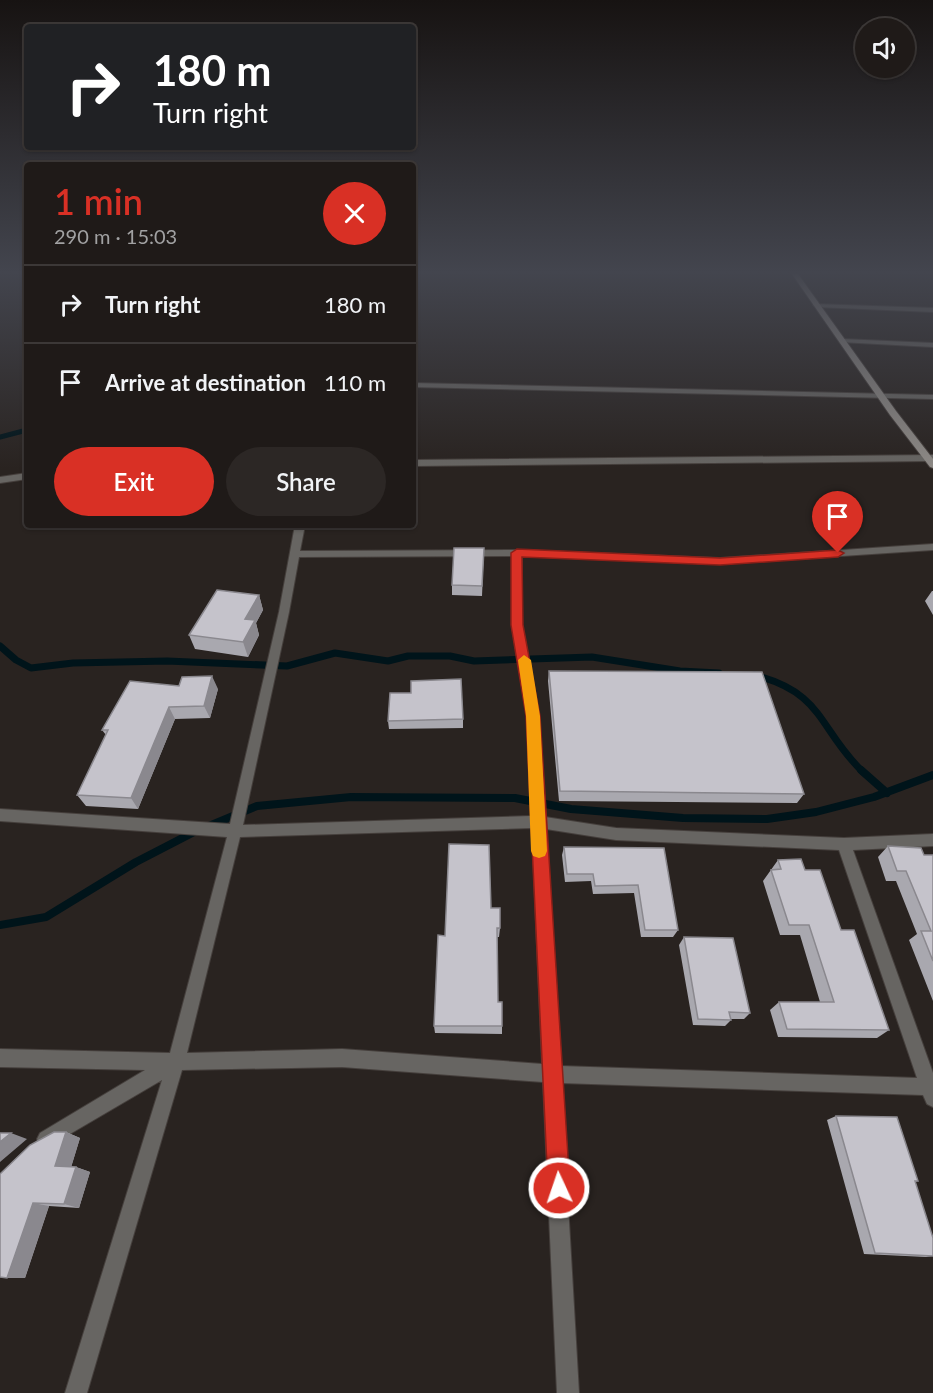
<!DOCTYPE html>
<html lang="en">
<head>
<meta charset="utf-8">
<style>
  :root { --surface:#1f1a18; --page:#2c2725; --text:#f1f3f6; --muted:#a1a1a2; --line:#3c3837; --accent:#d93025 }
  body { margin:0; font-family:Lato,sans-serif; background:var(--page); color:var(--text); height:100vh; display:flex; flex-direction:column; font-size:22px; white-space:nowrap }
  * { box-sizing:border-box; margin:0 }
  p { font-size:20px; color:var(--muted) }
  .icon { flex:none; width:33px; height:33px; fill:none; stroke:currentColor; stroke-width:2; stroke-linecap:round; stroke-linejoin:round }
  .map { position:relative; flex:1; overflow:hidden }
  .sheet { position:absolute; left:24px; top:162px; width:392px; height:366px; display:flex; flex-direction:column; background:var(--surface); border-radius:6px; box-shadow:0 2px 4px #0004,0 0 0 2px var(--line) }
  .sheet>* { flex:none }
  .banner { position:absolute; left:24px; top:24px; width:392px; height:126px; border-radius:6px; box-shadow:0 2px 4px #0004,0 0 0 2px var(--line); background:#202124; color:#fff; overflow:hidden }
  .fabs { position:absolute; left:855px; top:18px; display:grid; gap:12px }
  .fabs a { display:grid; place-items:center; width:60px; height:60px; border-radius:50%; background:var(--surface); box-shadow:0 2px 4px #0004,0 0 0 2px var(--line); font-size:30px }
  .pin { position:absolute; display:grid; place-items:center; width:51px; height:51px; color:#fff; margin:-62px -26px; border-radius:50% 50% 50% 0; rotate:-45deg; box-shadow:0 0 6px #0007 }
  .pin .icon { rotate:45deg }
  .me { position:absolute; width:66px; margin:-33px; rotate:357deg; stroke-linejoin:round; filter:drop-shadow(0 0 4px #0008) }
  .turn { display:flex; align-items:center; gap:21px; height:126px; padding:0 30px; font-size:27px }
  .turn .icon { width:78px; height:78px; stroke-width:2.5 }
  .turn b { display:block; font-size:42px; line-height:51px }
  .round { display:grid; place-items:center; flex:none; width:63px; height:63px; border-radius:32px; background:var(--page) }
  .headline { display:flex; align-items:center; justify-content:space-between; height:102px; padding:0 30px }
  h1 { font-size:36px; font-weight:600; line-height:45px; color:var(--accent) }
  .action { display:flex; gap:12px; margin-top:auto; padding:12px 30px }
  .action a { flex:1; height:69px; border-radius:36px; background:var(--accent); color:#fff; font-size:24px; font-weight:600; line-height:69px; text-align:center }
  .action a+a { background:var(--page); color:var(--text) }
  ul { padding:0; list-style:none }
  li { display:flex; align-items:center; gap:18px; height:78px; padding:0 30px; border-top:2px solid var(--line) }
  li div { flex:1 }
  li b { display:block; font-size:22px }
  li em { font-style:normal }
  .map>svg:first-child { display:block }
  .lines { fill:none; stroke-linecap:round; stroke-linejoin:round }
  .stream-far2 { stroke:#00141a; stroke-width:5 }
  .stream-far1 { stroke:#00141a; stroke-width:7 }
  .stream { stroke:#00141a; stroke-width:8 }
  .street-casing { stroke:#453f3c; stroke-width:2 }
  .secondary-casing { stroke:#453f3c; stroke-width:2 }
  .street { fill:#676562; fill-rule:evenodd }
  .secondary { fill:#8d8985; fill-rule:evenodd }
  .wall { fill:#a9a8af }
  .shaded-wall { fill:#8a888e }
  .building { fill:#c5c3cb; stroke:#8a888e; stroke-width:1.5 }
  .route { fill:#d93025; stroke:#8d1f18; stroke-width:1.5 }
  .slow { fill:#f59e0b }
</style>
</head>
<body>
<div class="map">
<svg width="933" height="1393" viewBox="0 0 933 1393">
  <rect width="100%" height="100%" fill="#292320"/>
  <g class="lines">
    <path class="stream-far2" d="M0 437 27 430"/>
    <path class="stream-far1" d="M0 646 16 660 31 668 73 663 167 661 287 666 335 653 388 661 408 656H450L474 661 592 657 680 671 719 673
      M754 675C825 693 818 729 863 772"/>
    <path class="stream" d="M861 770 887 793
      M209 826 257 806 351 797 515 798 571 809 683 818 767 819 816 812 874 797 933 775
      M0 925 46 917 136 862 196 831"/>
    <g class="street-casing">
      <path id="street" d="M814 304 933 308V312L816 307 813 305Z
        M842 339 933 343V347L840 342 839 341Z
        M412 383 933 395V399L412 387Z
        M933 455V461L412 466V460Z
        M27 473V479L0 483V477Z
        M295 525H305L300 551 517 550 720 558 933 544V550L720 564 522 556V625L539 716 545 817 616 828 844 838 933 834V846L853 850 933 1073V1107L927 1104 923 1095 561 1083 579 1393H557L543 1082 342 1067 182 1070 87 1393H65L162 1080 46 1148 40 1145 37 1139 40 1133 145 1070 0 1067V1049L170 1053 227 837 0 821V809L230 824 279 612ZM512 556V625L527 716 531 816 243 825 289 612 299 557ZM532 828 542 1064 342 1049 187 1053 240 837ZM546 829 616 840 839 850 917 1078 560 1066Z"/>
    </g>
    <g class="secondary-casing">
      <path id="secondary" d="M792 274H798L896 411 933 459V468L930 467 890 415Z"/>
    </g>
    <use href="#street" class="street"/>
    <use href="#secondary" class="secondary"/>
  </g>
  <path class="wall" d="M484 548 482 596 452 595V585Z
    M932 591H933V615L925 601Z
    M259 595 263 610 256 623 259 635 248 657 195 649 189 635Z
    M549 671 804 794 797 803 559 801 548 681Z
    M218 689 210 718 175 719 138 809 86 806 77 795 106 735 102 730Z
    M463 719V728L389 729 388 721Z
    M888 846 924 855H933V1001L909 940 917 934 896 881H886L878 857Z
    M564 847 664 848 678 930 673 937H641L634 893 593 894 591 881 565 882 562 855Z
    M778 860 805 870 841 930 889 1030 877 1038 778 1037 770 1010 779 1002H820L800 935H780L763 881Z
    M500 928 499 937H497L498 1002 502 1026V1034L435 1033 434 1026 445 936Z
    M684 937 750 1013 744 1019H731V1020L725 1026 693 1025 679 945Z
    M836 1116 918 1181 915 1182 933 1238V1256L926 1257 864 1254 827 1120Z
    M66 1132 80 1138 71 1167H76L90 1172 79 1208 49 1206 25 1278 0 1174Z"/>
  <path class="shaded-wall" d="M259 595 263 610 256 623 259 635 248 657 243 642 245 619Z
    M212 676 218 689 210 718 204 706Z
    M169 707 175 719 138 809 131 798Z
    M66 1132 80 1138 70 1171 55 1166Z
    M11 1133 27 1139 0 1162V1142Z
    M76 1167 90 1172 79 1208 64 1204Z
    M33 1203 49 1206 25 1278H7Z"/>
  <path class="building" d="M454 548H484L482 586 452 585Z
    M217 590 259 595 245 619 255 620 243 642 189 635Z
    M549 671 762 672 804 794 560 791Z
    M212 676 204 706 169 707 131 798 77 795 108 730H102L130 681 179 686 182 677Z
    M461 679 463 719 388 721 390 693H411V681Z
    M449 844 489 845 491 908H500V928H497L498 1002H502V1026H434L438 935 445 936Z
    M888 846 921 848 924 855H933V961L921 931H931L906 871H897Z
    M564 847 664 848 678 930H645L638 885 595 886 593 874H567Z
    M801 859 805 870H820L841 930H854L889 1030 787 1029 779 1002H834L809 925H789L771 870 781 869 778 860Z
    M684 937 733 938 750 1013 729 1012 731 1020 698 1019Z
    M836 1116 897 1117 918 1181H915L933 1238V1256L875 1253Z
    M54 1132H66L55 1166 76 1167 64 1204 33 1203 7 1278 0 1277V1174L30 1145Z
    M0 1133H11L0 1142Z"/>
  <linearGradient id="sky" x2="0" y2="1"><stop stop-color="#171312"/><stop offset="0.58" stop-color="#43454e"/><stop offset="1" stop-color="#43454e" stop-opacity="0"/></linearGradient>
  <rect width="933" height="469" fill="url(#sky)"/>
  <path class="route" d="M517 549 720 558 838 550 844 553 838 557 720 565 522 557 523 625 540 716 570 1188 567 1195 559 1198 551 1195 548 1188 526 716 511 625V553Z"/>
  <path class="slow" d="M524 655 531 660 540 716 547 851 545 856 539 858 533 856 531 851 526 716 518 660Z"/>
</svg>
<div class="fabs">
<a><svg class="icon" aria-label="sound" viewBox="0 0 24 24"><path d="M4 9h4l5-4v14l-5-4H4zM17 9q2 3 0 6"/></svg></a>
</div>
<div class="pin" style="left:838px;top:553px;background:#d93025"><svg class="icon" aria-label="arrive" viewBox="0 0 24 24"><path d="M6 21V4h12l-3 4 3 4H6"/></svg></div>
<svg class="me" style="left:559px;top:1188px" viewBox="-20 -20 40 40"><circle r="17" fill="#d93025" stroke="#fff" stroke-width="3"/><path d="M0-11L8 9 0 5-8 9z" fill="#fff"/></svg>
<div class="banner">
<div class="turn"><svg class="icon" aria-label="right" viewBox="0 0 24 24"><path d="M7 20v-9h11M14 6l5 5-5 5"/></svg><div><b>180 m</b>Turn right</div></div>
</div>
<section class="sheet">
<div class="headline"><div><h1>1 min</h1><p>290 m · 15:03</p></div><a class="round" style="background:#d93025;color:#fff"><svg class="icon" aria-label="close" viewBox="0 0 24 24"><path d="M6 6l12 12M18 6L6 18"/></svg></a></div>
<ul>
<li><svg class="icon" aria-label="right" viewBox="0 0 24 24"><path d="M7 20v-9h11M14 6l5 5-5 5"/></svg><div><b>Turn right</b></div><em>180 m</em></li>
<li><svg class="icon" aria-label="arrive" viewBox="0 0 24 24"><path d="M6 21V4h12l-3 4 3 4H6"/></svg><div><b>Arrive at destination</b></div><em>110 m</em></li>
</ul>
<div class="action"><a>Exit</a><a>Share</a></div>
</section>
</div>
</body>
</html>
